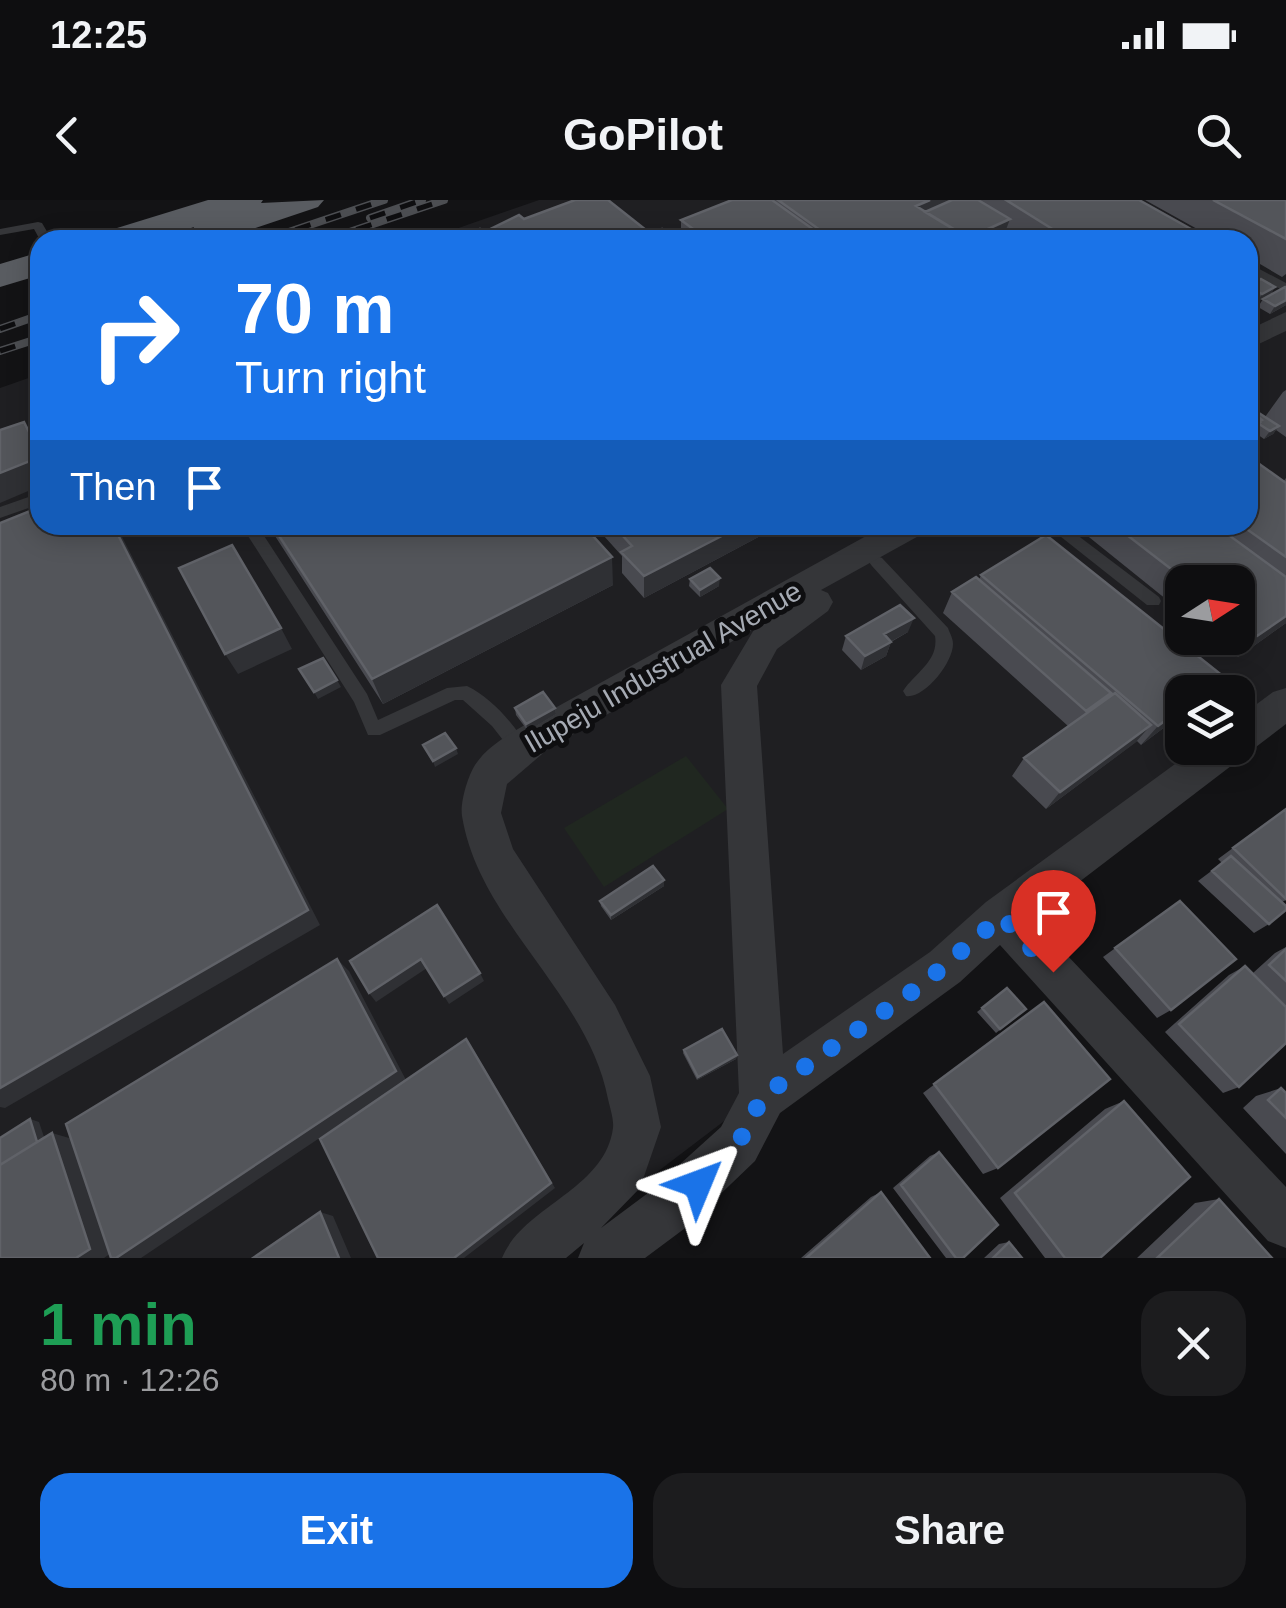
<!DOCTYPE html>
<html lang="en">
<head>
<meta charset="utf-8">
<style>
  :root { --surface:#0e0e10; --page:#1c1c1e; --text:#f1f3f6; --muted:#9b9c9f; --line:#2e2e30; --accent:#1a73e8 }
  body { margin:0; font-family:Arial,sans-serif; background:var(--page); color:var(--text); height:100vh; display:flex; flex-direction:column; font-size:38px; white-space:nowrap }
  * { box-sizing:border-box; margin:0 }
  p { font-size:32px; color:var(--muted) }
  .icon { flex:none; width:55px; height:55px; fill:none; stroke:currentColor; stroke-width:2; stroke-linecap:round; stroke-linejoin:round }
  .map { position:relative; height:1058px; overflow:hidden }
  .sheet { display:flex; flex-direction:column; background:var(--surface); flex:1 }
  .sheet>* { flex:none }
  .guide { position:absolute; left:30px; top:30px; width:1228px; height:305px; border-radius:30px; box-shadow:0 5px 25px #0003,0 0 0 2px var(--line); background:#1a73e8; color:#fff; overflow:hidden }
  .needle { width:65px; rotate:78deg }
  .buttons { position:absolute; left:1165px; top:365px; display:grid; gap:20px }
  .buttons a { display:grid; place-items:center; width:90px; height:90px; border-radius:20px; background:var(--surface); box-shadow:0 5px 25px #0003,0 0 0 2px var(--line); font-size:50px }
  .pin { position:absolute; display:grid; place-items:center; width:85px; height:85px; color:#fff; margin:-102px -42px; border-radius:50% 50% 50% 0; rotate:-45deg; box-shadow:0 0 10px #0007 }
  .pin .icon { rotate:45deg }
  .me { position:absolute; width:110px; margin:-55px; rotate:46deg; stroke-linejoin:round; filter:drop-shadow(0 0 8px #0008) }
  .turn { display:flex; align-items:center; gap:35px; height:210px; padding:0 40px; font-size:45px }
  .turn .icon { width:130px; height:130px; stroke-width:2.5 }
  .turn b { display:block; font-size:70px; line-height:85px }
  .then { display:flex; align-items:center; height:95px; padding:0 40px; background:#0003; gap:20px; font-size:38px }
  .round { display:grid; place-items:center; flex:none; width:105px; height:105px; border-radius:30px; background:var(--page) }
  .overview { display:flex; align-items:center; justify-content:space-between; height:170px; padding:0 40px }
  h1 { font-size:60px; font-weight:700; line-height:75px; color:#1e9e55 }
  .cta { display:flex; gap:20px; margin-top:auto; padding:20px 40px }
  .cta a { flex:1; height:115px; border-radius:30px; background:var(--accent); color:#fff; font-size:40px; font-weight:700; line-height:115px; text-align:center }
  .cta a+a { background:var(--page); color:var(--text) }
  .status { display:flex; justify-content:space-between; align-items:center; height:70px; padding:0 50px; background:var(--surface); direction:ltr }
  .status svg { height:28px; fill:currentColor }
  header { display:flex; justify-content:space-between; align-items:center; height:130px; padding:0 40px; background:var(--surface); font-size:45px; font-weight:700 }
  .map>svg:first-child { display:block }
  .built { fill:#1f1f22; fill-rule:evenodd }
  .green { fill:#202720 }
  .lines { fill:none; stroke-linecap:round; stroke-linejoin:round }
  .service { fill:#353639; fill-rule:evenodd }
  .minor { fill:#353639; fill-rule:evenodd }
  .trunk { fill:#595c61; fill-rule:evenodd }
  .rail-casing { stroke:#4c4e52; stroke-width:8 }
  .rail { stroke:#0e0e10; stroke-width:5; stroke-dasharray:16; stroke-linecap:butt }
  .wall { fill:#494a50 }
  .shaded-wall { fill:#2f3034 }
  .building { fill:#53555a; stroke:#606268; stroke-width:2.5 }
  .route { stroke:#1a73e8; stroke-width:18; stroke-dasharray:0 32.4 }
  .labels { text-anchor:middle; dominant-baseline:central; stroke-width:10; stroke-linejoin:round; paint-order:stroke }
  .street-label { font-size:28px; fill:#a6abb4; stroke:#0e0e10 }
</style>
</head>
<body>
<div class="status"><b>12:25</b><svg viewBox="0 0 49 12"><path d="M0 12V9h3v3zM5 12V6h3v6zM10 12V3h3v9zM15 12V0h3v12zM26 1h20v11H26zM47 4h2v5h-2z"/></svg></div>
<header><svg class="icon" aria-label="back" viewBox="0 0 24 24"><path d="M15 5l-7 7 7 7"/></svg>GoPilot<svg class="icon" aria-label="search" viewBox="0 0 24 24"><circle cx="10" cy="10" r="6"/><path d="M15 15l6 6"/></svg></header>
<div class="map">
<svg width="1286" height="1058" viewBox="0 0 1286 1058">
  <rect width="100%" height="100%" fill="#131315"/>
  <path class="built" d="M539 0H1286V493L1238 530V492H1182V548H1215L544 1058H0V188L40 174V325H1248V40H424ZM1182 382H1238V438H1182Z"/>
  <path class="green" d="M686 556 728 609 604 687 564 628Z"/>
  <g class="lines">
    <path class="service" d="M38 22 42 23 52 40H40L34 29 0 35V29Z
      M1248 63 1286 83V92L1248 72Z
      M40 293V304L0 318V307Z
      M241 325H257L367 494 378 520 447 488 467 486C492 498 515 525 529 549L526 554 520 557 514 554 492 526 463 500H455L380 535H368L354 502Z
      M1046 325H1064L1159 397 1161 401 1159 405H1147Z
      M877 356 882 358 948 428C950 434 953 438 953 444 953 463 924 499 906 496L903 491C916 472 939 461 935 436L872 366 869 362Z"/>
    <path class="minor" d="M1286 112V131L1248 149V130Z
      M886 325H929L924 333 821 390 828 393 833 402 828 411 777 449 757 486 783 854 930 752 986 702 1197 548H1238V518L1273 492 1286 488V524L1032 718 1286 987V1048L1268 1041 1000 745 960 782 780 913 755 961 684 1029 645 1058H578L584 1043 566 1058H502C523 1006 605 990 613 928 614 919 610 908 608 899 588 794 479 722 462 616 460 602 468 576 475 565 489 544 515 531 535 519ZM755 428 721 485 739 893 721 927 648 993 601 1028 640 988 661 927 650 876 615 805 513 649 501 613 507 584 548 549Z"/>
    <path class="trunk" d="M208 0H263L261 3 324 0 318 7 223 39H197L192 31 194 27 155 40H99L104 32Z
      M40 52V75L0 87V64Z"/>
    <g class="rail-casing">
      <path id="rail" d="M370 18 422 0
        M265 40 384 0
        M326 40 444 0
        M0 129 40 115
        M0 151 40 138"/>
    </g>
    <use href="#rail" class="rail"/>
  </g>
  <path class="wall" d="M732 0H1139L1209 40H1012L1004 35 993 40H681V20Z
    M1145 0H1286V74L1282 77 1248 57V40H1217Z
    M1248 86 1275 87 1270 95 1257 102 1248 96Z
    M1263 99 1286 105 1270 114 1258 107Z
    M1286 190V237L1276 230 1273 234 1264 239 1254 232 1248 237 1265 217 1283 192Z
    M1286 278V423L1238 457 1214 438H1238V382H1182V412L1074 325H1248Z
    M268 325H583L613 385 383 504Z
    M594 325H781L644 398 622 373V356Z
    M981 375 1224 477 1210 492H1182V514L1141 545 1137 541 1046 609 1012 576 1024 558 1068 526 943 413 952 392 979 380Z
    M690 379 719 386 700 397 689 386Z
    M908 432 891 442 886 456 861 470 842 450 846 436Z
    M515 508H555L556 514 528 531 516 515Z
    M1286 609V700L1282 702 1269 724 1254 733 1198 681 1222 663 1218 659Z
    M664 680V686L611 720 601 706 600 701Z
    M1180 701 1171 810 1157 818 1103 757Z
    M1286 747V806L1253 773 1275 753Z
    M1245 766 1239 887 1223 893 1165 832 1229 775Z
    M1007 788 1026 809 996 833 977 812Z
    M1044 802 998 968 983 974 923 893Z
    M684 850 737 855 736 859 697 880 683 853Z
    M1281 888 1286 893V954L1243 908 1256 896Z
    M1124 901 1100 1058H1045L1000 998 1105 909Z
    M939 952 963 1058H946L893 988 930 956Z
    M881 992 930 1058H801L871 997Z
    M1219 999 1272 1058H1137L1195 1003Z
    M1009 1042 1022 1058H984L999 1044Z"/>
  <path class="shaded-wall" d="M930 0H963L929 21 916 6Z
    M1010 19 1004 35 993 40H964Z
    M1189 28 1183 40H1164Z
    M1275 87 1270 95 1257 102 1262 94Z
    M1286 100V105L1270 114 1275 106Z
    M1262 220 1251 235 1248 237V227Z
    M24 222 39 244 40 254Z
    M1279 226 1273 234 1264 239 1270 231Z
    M40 257V286L0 303V273Z
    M113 325H116L320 725 5 908 0 907V888Z
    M743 325H781L644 398V376Z
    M612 357 613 385 383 504 372 479Z
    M720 378 719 386 700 397V390Z
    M1286 416V423L1238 457 1257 436Z
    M914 418 908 432 879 448 884 434Z
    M281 428 292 449 238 474 225 454Z
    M891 442 886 456 861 470 865 456Z
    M1224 477 1210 492H1203Z
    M337 480 341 487 318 499 314 492Z
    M555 508 556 514 528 531 526 524Z
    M1182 508V514L1141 545 1158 526Z
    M1151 525 1135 543 1046 609 1060 592Z
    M456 548 458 554 435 567 433 561Z
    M664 680V686L611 720V715Z
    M337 759 349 771 406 880 141 1058H116Z
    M421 759 427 768 376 802 369 793Z
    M480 773 484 781 449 804 444 796Z
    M473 849 555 988 464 1058H454Z
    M737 855 736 859 697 880 698 877Z
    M30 919 39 922 49 952 0 981Z
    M52 933 76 940 114 1051 104 1058H76Z
    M320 1012 333 1016 351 1058H339Z"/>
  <path class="building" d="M575 0H608L651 34 662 29 675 40H461H463L459 36 480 29 484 32 519 15 524 19Z
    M732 0H772L828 40H708L681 20Z
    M778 0H930L916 6 972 40H834Z
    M952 0H978L1010 19 968 38 925 12Z
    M1006 0H1139L1189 28 1164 40H1070Z
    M1213 0H1286V39Z
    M1188 29 1209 40H1187L1184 38Z
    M1261 79 1275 87 1262 94 1248 86Z
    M1285 87 1286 88V100L1275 106 1263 99Z
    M1248 206 1279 226 1270 231 1259 224 1262 220 1248 209Z
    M1248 209 1262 220 1248 227Z
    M24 222 40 254V257L0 273V230Z
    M1248 256 1286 283V357L1241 325H1248Z
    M40 307V325H113L308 710 0 888V323Z
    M272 325H583L612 357 372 479Z
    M613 325H743L644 376 621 352 632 346Z
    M1114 325H1215L1286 377V416L1257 436 1238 421V382H1188Z
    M1046 335 1224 477 1203 492H1182V508L1158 526 981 375Z
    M232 345 281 428 225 454 179 368Z
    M710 368 720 378 700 390 690 379Z
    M976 377 1111 493 1086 511 952 392Z
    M900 405 914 418 884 434 891 442 865 456 846 436Z
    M323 458 337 480 314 492 299 469Z
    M543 492 555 508 526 524 515 508Z
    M1115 493 1151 525 1060 592 1024 558Z
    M445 533 456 548 433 561 423 545Z
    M1286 609V699L1233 648Z
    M1231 656 1286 706V710L1269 724 1212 671Z
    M653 666 664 680 611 715 600 701Z
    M1180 701 1236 759 1171 810 1115 748Z
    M437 705 480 773 444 796 421 759 369 793 350 761Z
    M1286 749V781L1269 765Z
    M337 759 396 871 116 1058H111L66 924Z
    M1245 766 1286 807V843L1239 887 1179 824Z
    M1007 788 1026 809 1000 829 982 808Z
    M1044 802 1110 879 998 968 934 884Z
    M722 829 737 855 698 877 684 850Z
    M466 839 551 983 454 1058H378L320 939Z
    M1281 888 1286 893V918L1268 900Z
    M1124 901 1190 977 1100 1058H1065L1015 993Z
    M30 919 37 942 0 965V938Z
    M52 933 90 1049 76 1058H0V965Z
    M939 952 998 1025 963 1058H956L901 985Z
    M881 992 930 1058H806Z
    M1219 999 1272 1058H1157Z
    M320 1012 339 1058H253Z
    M1009 1042 1022 1058H993Z"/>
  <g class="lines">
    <path class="route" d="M698 984 738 944 763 896 923 784 1002 716 1053 772"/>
  </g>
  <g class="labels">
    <g class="street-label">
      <text transform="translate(663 467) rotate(-30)">Ilupeju Industrual Avenue</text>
    </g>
  </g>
</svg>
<div class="buttons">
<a><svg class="needle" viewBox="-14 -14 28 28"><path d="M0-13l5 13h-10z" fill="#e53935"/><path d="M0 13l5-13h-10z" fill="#9b9c9f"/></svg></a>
<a><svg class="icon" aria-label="layers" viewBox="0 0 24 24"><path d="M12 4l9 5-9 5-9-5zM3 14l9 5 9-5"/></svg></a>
</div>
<div class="pin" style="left:1053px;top:772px;background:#d93025"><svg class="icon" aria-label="arrive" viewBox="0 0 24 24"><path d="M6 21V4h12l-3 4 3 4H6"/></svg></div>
<svg class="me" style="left:698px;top:984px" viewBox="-20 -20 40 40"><path d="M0-17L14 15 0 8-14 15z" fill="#1a73e8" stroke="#fff" stroke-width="4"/></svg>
<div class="guide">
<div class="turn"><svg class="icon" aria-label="right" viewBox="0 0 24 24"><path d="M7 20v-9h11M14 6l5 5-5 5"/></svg><div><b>70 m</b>Turn right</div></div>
<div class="then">Then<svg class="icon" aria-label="arrive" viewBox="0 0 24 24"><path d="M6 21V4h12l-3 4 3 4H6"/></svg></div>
</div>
</div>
<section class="sheet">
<div class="overview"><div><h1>1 min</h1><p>80 m · 12:26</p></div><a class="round"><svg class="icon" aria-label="close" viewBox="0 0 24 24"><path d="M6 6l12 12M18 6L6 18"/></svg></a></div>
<div class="cta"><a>Exit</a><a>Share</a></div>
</section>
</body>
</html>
